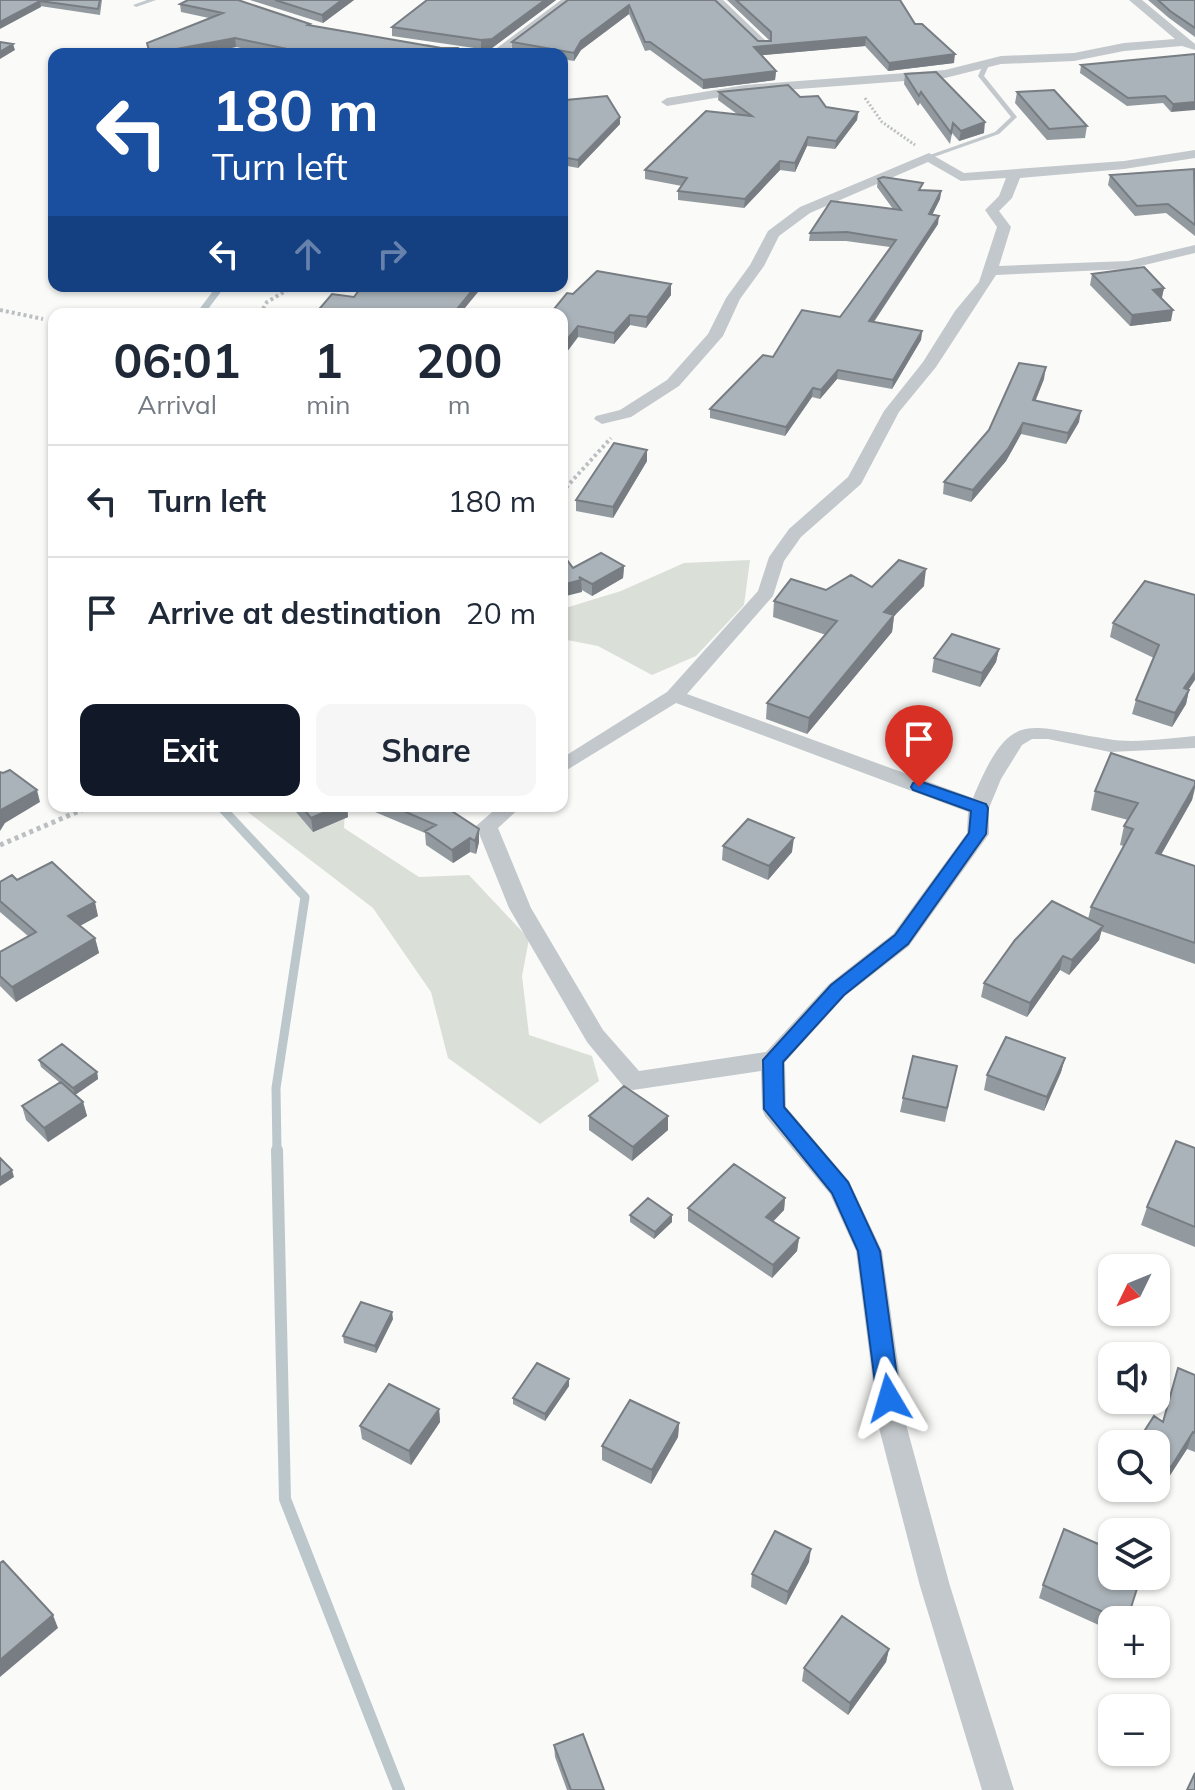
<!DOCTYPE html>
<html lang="en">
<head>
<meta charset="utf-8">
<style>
  :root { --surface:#fff; --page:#f6f6f7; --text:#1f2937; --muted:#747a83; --line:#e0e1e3; --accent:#111827 }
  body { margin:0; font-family:Mulish,sans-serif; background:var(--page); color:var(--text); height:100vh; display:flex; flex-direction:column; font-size:30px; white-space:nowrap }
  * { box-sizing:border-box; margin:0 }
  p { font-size:26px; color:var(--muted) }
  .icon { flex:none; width:44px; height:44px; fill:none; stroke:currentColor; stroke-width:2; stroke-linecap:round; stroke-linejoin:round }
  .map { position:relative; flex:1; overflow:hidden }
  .panel { position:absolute; left:48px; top:308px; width:520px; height:504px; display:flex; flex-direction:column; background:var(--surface); border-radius:16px; box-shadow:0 2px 6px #0004 }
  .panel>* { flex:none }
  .guide { position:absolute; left:48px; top:48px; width:520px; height:244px; border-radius:16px; box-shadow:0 2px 6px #0004; background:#1a4fa0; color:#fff; overflow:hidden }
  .needle { width:52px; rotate:227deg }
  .buttons { position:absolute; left:1098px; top:1254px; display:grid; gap:16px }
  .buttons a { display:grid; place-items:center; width:72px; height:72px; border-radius:16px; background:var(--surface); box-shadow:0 2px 6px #0004; font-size:40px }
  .pin { position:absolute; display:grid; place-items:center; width:68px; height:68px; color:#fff; margin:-82px -34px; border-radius:50% 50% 50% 0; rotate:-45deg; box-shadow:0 0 8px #0007 }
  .pin .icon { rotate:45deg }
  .me { position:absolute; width:88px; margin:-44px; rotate:353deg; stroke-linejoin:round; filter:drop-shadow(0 0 6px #0008) }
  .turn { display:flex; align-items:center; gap:28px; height:168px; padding:0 32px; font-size:36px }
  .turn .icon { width:104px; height:104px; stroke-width:2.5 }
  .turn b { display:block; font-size:56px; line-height:68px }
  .lanes { display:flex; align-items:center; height:76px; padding:0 32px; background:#0003; justify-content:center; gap:40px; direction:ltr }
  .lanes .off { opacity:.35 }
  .eta { display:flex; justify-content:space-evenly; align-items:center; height:136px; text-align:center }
  .eta b { font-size:48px; font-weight:700; line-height:56px }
  .cta { display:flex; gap:16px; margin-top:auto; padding:16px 32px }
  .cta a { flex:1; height:92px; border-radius:16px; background:var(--accent); color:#fff; font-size:32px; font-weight:700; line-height:92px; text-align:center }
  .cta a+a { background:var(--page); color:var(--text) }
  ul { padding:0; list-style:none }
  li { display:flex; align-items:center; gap:24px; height:112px; padding:0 32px; border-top:2px solid var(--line) }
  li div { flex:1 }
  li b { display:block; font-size:30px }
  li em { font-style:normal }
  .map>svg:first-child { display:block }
  .green { fill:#dadfd7 }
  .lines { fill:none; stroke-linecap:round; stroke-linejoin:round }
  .stream-far2 { stroke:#bbc7cb; stroke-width:7 }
  .stream-far1 { stroke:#bbc7cb; stroke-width:9 }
  .stream { stroke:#bbc7cb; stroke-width:12 }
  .path-far2 { stroke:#bbbfc2; stroke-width:3; stroke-dasharray:2 2; stroke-linecap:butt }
  .path-far1 { stroke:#bbbfc2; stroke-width:4; stroke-dasharray:3 3; stroke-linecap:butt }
  .path { stroke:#bbbfc2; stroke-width:5; stroke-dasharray:4 4; stroke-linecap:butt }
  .service { fill:#c3c8cc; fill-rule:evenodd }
  .minor { fill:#c3c8cc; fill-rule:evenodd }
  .wall { fill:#929a9f }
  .shaded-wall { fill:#777d82 }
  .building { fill:#aab3b9; stroke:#777d82; stroke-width:2 }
  .route { fill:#1a73e8; stroke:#114b97; stroke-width:2 }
</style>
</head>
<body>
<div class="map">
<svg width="1195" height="1790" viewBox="0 0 1195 1790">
  <rect width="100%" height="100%" fill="#fafaf8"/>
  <path class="green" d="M750 560 744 605 696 656 652 675 598 646 562 639V609L621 591 684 563Z
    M240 806H345L344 828 419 877 469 875 529 939 522 976 529 1035 592 1056 599 1081 540 1124 448 1058 431 992 373 908Z"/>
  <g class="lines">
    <path class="stream-far2" d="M200 314 221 286"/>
    <path class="stream-far1" d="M220 806 305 897 276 1088 277 1152"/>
    <path class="stream" d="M277 1150 285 1499 399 1790"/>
    <path class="path-far2" d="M865 98 882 122 915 145
      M291 288 294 286"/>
    <path class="path-far1" d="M0 310 43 319
      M260 314 267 302 294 286
      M562 492 611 438"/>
    <path class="path" d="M0 845 91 806"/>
    <path class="service" d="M147 0H156L136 7 133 5Z
      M987 61 990 63 984 76 1017 117 999 134 931 158H927V156L995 132 1011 117 978 76 984 63Z"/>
    <path class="minor" d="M561 0H574L503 54H489Z
      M710 0H723L768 43V47H760Z
      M1129 0H1142L1195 44V50L1182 46 1124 51 1074 61 1001 64 945 78 745 93 667 106 661 102 667 98 745 85 945 70 1001 56 1074 53 1124 43 1175 39Z
      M427 44 471 54 423 51 421 48Z
      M1195 150V158L1124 169 1020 178 1012 198 999 211 1011 227 999 266 1128 261 1195 245V253L1128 269 996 275 936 367 899 412 861 484 801 537 784 561 773 596 687 694 973 798C1011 706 1025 727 1108 739 1136 744 1167 738 1195 736V748L1110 752 1048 739H1032L1022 745 1001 779 989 808V834L909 946 845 996 785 1062 786 1107 849 1181 882 1251 907 1428 950 1586 1014 1790H982L920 1586 879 1428 856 1251 830 1194 765 1116 762 1109 761 1071 633 1090 624 1087 587 1042 509 908 476 826 499 806H522L498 828 531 908 603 1030 639 1071 766 1052 829 984 893 934 967 833 968 812 676 703 562 773V758L667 692 758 591 769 557 789 529 848 477 884 411 923 362 955 311 979 282 997 227 985 210 999 196 1006 178 961 181 928 162 810 213 779 236 764 266 740 299 723 336 679 386 631 417 602 424 594 419 596 416 620 410 667 380 708 334 726 298 750 265 768 231 800 207 929 153 964 173 1124 161Z"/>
  </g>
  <path class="wall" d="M0 0H102L100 15Z
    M250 0H354L323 23Z
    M427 0H556L492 48 481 49 392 36V27Z
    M568 0H715L758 41H770L727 0H900L915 24 954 63 888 71 865 46 761 55 776 71 775 80 703 89 650 50 645 51 629 14 581 50 574 61 562 59V54H530L512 51V42Z
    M1148 0H1195V37L1169 18Z
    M180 4 310 26 457 54H271L236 47 199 54H149L147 43 209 18 181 12Z
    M1195 54 1171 112 1163 103 1127 106 1080 73 1081 65Z
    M905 74 984 133 959 141 952 133 950 144 920 103 918 106 904 84Z
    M719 92 800 97 826 107 858 112 857 120 835 149 807 146 795 172 780 170 744 208 678 200V191L682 186 645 179V170L737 114 718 100Z
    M1017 92 1087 126 1085 138 1047 140 1015 103Z
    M562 104 620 117V124L578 168 562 165Z
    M1195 170V236L1166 213 1135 216 1108 185 1110 175Z
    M878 179 922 190 941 191 940 199 932 215 938 224 874 322 922 331 921 340 892 389 837 379 820 399 812 397 785 436 710 418V409L773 357 840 317 890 247 846 241H809L810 233 893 209 877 187Z
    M1092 274 1164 288 1162 298 1171 321 1130 326 1090 285Z
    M671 284V295L646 328 630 325 614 344 578 337 566 353 562 352V314L573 294Z
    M1044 379 1035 401 1079 422 1066 444 1021 434 1006 461 971 502 943 494 944 482Z
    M647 450V461L613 518 576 511V500Z
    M624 566 623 578 592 596 582 590V592L573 568Z
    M1145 581 1189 690 1186 704 1172 727 1132 714 1136 700 1154 658 1110 637 1113 623Z
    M924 586 894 616 892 632 807 734 766 719 767 703 826 635 773 617 774 601 826 590 872 587Z
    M999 649 996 662 980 687 932 672 934 658Z
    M1195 781V789L1192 800 1161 855 1195 866V964L1101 931 1099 940 1069 975 1060 970 1027 1017 981 997 984 983 1088 919 1091 907 1124 846 1120 845 1124 826 1128 820 1091 810 1095 791Z
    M291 806H347L348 817 313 832Z
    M374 806H444L479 842 476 854 470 852 453 863 426 845 425 833 375 812Z
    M723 846 792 852 768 880 722 860Z
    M17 880 98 916 80 926 95 938 99 953 16 1002 0 986V952L28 936 0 912V882Z
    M1065 1058 1061 1072 1044 1111 984 1090 987 1075Z
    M39 1060 97 1072 98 1079 75 1095 83 1102 87 1116 48 1142 26 1120 22 1106 59 1082 41 1067Z
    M957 1066 945 1122 900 1112 903 1098Z
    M589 1116 668 1130 632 1161 589 1130Z
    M1195 1148V1247L1141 1225 1147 1207Z
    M785 1198 784 1210 773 1222 799 1238 797 1251 772 1278 688 1221V1208Z
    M630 1215H672V1222L654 1239 630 1222Z
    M393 1319 376 1353 344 1343 343 1336Z
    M1178 1368 1195 1375V1452L1187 1449 1165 1483 1156 1477V1444Z
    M569 1379V1386L545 1421 513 1404V1398Z
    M439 1409 440 1422 411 1465 362 1439 360 1426Z
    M679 1423 678 1437 651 1484 602 1460V1446Z
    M809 1562 786 1605 751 1587 752 1574Z
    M1043 1585 1127 1620H1112V1631L1039 1598Z
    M889 1649 886 1662 848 1715 802 1681 804 1668Z
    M554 1745 604 1790H567L555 1757Z"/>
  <path class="shaded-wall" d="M342 0H354L323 23 322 15Z
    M545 0H556L492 48 481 49V40Z
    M40 1 41 7 0 29V22Z
    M629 5V14L581 50 574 61V53L581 41Z
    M866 37 865 46 753 56 754 47Z
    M235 38 236 47 199 54H152Z
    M13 44 15 50 0 59V52Z
    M955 54 954 63 888 71 889 63Z
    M776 71 775 80 703 89V80Z
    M1195 102V110L1171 112 1173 104Z
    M858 112 857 120 835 149 836 141Z
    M620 117V124L578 168V160Z
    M985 122 984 133 959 141 961 131Z
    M808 137 807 146 795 172V163Z
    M780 161V170L744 208 745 199Z
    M941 191 940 199 928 223 929 214Z
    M939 216 938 224 868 330 869 321Z
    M671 284V295L646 328 647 317Z
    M476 286H483L460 314H453Z
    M1164 288 1161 300 1153 290Z
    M1173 310 1171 321 1130 326 1132 315Z
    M630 315V325L614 344V333Z
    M578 326V337L566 353 565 342Z
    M922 331 921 340 892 389 893 380Z
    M1046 367 1044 379 1031 412 1033 400Z
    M838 370 837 379 820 399 821 390Z
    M813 388 812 397 785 436 786 427Z
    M1081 411 1079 422 1066 444 1068 433Z
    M1023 423 1021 434 1006 461 971 502 973 490Z
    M647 450V461L613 518V507Z
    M624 566 623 578 592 596V584Z
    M926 569 924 586 894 616 892 632 807 734 809 718 884 612Z
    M581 580 582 592 562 597V585Z
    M999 649 996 662 980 687 982 673Z
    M1195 672V680L1180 702 1184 688Z
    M1189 690 1186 704 1172 727 1175 713Z
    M1195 785 1192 800 1151 872 1156 853Z
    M37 790 40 802 5 823 0 831V813L1 810Z
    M339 806H347L348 817 313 832 311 818Z
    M479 829V842L476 854 475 841Z
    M470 838V852L453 863 452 850Z
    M794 838 792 852 768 880 769 866Z
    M95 902 98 916 72 930 68 916Z
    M1103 926 1099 940 1069 975 1072 960Z
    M95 938 99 953 16 1002 12 987Z
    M1063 956 1060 970 1027 1017 1030 1003Z
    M1065 1058 1061 1072 1044 1111 1047 1097Z
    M97 1072 98 1079 75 1095 73 1088Z
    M83 1102 87 1116 48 1142 44 1128Z
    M668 1116V1130L632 1161 633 1147Z
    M12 1170 14 1177 0 1186V1178Z
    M785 1198 784 1210 764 1230 766 1217Z
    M672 1215V1222L654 1239 655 1232Z
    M799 1238 797 1251 772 1278 773 1265Z
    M392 1312 393 1319 376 1353 375 1346Z
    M569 1379V1386L545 1421V1414Z
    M439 1409 440 1422 411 1465 409 1451Z
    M679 1423 678 1437 651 1484 652 1470Z
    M1193 1432 1187 1449 1165 1483 1171 1467Z
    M811 1549 809 1562 786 1605 788 1592Z
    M53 1615 58 1628 0 1677V1660Z
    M889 1649 886 1662 848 1715 850 1703Z"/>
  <path class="building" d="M0 0H100L98 9 40 1 0 22Z
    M188 0H238L310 24 308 25 441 48H457L451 54H293L297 51 235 38 150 54 147 43 223 13 180 4Z
    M275 0H342L322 15Z
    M427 0H545L492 39 481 40 392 27Z
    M568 0H715L758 41H771V32L736 0H900L915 24H922L955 54 889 63 866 37 754 47 776 71 703 80 650 42H645L629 5 581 41 574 53 512 42Z
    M1158 0H1195V28L1170 11Z
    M0 42 13 44 0 52Z
    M1195 54V102L1173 104 1165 96 1128 98 1081 65Z
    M936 72 985 122 961 131 953 123 951 133 921 92 919 96 905 74Z
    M788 85 800 97 818 96 826 107 858 112 836 141 808 137 795 163 780 161 745 199 678 191 687 178 645 170 706 111 752 116 719 92Z
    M1054 90 1087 126 1049 129 1017 92Z
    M607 96 620 117 578 160 562 157V104L566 100Z
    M1194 169 1195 225 1168 204 1137 206 1110 175Z
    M883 177 923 183 919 190 941 191 929 214 939 216 869 321 922 331 893 380 838 370 821 390 813 388 786 427 710 409 763 355 773 357 802 310 840 317 849 305 896 240 847 232 810 233 831 201 901 210 878 179Z
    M1144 267 1164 288 1153 290 1173 310 1132 315 1092 274Z
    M597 271 671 284 647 317 630 315 614 333 578 326 565 342H562V314H550L567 293 573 294Z
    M362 286H476L453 314H315L332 294 354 297Z
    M1019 363 1046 367 1033 400 1081 411 1068 433 1023 423 1008 449 973 490 944 482 989 430Z
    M614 443 647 450 613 507 576 500Z
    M562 553 573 568 601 553 624 566 592 584 579 577 581 580 562 585Z
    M899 560 926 569 884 612 894 615 809 718 767 703 837 621 774 601 791 579 826 590 851 575 872 587Z
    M1145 581 1195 595V672L1184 688 1189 690 1175 713 1136 700 1159 645 1113 623Z
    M952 634 999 649 982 673 934 658Z
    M1111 753 1195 781V785L1156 853 1195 866V943L1091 907 1133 829 1124 826 1138 803 1095 791Z
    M10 770 37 790 1 810 0 813V772L3 773Z
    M301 806H339L311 818Z
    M392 806H444L479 829 475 841 470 838 452 850 425 831 436 825Z
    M748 819 794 838 769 866 723 846Z
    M52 862 95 902 68 916 95 938 12 987 0 976V952L36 932 0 901V882L12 875 17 880Z
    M1052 901 1103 926 1072 960 1063 956 1030 1003 984 983 1015 940Z
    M1006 1037 1065 1058 1047 1097 987 1075Z
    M62 1044 97 1072 73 1088 39 1060Z
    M913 1056 957 1066 947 1108 903 1098Z
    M61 1082 83 1102 44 1128 22 1106Z
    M624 1086 668 1116 633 1147 589 1116Z
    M1176 1141 1195 1148V1227L1147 1207Z
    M0 1158 12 1170 0 1178Z
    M734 1164 785 1198 766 1217 799 1238 773 1265 688 1208Z
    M648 1198 672 1215 655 1232 630 1215Z
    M361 1302 392 1312 375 1346 343 1336Z
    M537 1363 569 1379 545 1414 513 1398Z
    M1178 1368 1195 1375V1433L1193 1432 1171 1467 1156 1458V1444H1136L1154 1416 1163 1422Z
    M389 1384 439 1409 409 1451 360 1426Z
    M630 1400 679 1423 652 1470 602 1446Z
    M1064 1529 1112 1550V1576H1141L1127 1620H1121L1043 1585Z
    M775 1531 811 1549 788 1592 752 1574Z
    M3 1561 53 1615 0 1660V1563Z
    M842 1616 889 1649 850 1703 804 1668Z
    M583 1734 604 1790H571L554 1745Z
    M1195 1773V1790H1187Z"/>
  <path class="route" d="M919 781 986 804 988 808 986 834 908 944 844 995 783 1062 784 1107 848 1182 880 1251 900 1398 897 1405 889 1408 880 1405 877 1398 858 1251 832 1193 764 1109 763 1060 831 985 895 935 969 833 971 811 913 790 911 787 913 783Z"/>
</svg>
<div class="buttons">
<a><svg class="needle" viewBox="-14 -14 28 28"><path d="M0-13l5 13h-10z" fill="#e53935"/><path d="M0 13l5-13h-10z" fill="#747a83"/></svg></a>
<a><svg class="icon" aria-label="sound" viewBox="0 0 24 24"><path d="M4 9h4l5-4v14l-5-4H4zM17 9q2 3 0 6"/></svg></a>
<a><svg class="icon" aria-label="search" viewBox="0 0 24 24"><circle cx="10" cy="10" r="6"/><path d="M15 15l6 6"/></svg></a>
<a><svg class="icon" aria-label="layers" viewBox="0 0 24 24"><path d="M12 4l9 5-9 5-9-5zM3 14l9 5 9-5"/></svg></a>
<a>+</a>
<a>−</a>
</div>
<div class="pin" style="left:919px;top:787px;background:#d93025"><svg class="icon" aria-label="arrive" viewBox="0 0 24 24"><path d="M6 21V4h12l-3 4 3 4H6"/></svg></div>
<svg class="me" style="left:889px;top:1398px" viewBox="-20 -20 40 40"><path d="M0-17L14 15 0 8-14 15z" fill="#1a73e8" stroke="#fff" stroke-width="4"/></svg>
<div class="guide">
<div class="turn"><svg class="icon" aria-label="left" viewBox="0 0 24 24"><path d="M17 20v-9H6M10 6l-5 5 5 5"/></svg><div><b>180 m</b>Turn left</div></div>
<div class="lanes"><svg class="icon" aria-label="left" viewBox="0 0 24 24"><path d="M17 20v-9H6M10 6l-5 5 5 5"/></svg><svg class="icon off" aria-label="ahead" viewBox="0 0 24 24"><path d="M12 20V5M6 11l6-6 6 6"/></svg><svg class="icon off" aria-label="right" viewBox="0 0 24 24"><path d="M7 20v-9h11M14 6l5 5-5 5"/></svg></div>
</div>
<section class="panel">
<div class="eta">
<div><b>06:01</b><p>Arrival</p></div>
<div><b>1</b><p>min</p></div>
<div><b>200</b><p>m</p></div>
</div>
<ul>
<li><svg class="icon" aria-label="left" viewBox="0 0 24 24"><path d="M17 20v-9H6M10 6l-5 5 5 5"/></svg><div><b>Turn left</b></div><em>180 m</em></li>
<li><svg class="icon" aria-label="arrive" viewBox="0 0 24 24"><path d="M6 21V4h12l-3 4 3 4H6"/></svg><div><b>Arrive at destination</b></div><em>20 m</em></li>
</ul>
<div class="cta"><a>Exit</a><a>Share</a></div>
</section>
</div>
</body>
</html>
